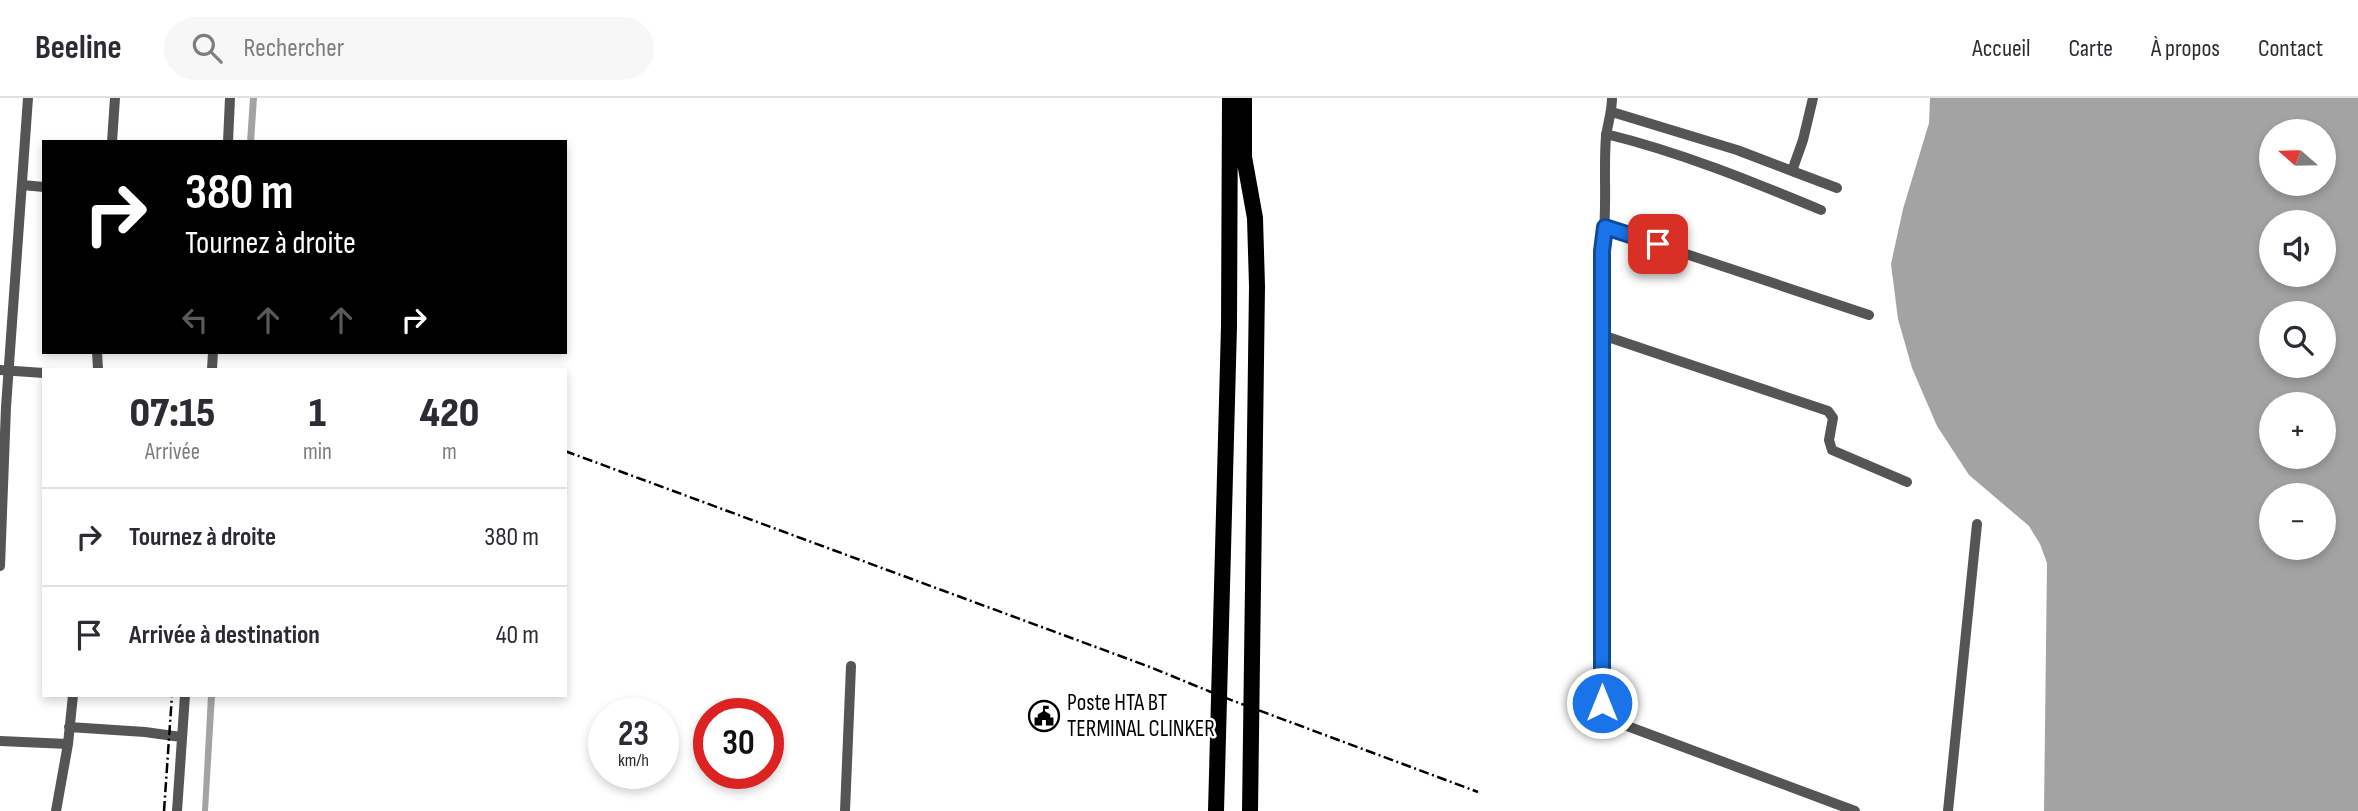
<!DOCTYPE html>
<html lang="fr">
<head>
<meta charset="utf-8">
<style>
  :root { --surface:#fff; --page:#f7f7f7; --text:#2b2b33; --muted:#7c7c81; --line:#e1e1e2 }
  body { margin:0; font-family:"Sofia Sans Condensed",sans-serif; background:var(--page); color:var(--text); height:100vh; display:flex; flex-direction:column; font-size:26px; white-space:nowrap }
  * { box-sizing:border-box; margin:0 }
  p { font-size:23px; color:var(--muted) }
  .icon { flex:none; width:38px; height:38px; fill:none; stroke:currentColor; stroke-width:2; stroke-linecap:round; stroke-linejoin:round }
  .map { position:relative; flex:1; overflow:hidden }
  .details { position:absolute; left:42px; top:270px; width:525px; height:329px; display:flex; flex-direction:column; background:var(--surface); border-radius:0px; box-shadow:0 4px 10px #0003 }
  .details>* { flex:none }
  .guide { position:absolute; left:42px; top:42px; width:525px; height:214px; border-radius:0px; box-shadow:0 4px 10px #0003; background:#000; color:#fff; overflow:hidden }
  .needle { width:46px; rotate:290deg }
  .controls { position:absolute; left:2259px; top:21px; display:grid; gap:14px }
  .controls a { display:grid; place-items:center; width:77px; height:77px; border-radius:50%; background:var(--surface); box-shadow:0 4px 10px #0003; font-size:35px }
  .speed { position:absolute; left:588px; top:600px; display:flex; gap:14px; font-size:35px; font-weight:700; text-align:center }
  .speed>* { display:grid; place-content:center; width:91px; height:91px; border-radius:50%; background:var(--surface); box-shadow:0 4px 10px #0003; line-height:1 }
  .speed small { font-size:18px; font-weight:400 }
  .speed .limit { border:10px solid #d22; background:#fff; color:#111 }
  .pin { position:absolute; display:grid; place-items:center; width:60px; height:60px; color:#fff; margin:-30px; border-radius:14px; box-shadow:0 4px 10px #0006 }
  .me { position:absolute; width:77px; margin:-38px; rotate:0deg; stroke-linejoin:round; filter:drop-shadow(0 0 5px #0008) }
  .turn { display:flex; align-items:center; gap:24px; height:147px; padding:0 28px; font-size:32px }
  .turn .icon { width:91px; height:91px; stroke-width:2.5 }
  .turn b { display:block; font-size:49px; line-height:60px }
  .lanes { display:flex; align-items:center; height:66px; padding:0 28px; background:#0003; justify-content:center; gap:35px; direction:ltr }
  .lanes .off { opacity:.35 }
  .eta { display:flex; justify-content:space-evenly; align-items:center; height:119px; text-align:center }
  .eta b { font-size:42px; font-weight:800; line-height:49px }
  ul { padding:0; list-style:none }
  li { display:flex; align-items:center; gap:21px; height:98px; padding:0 28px; border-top:2px solid var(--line) }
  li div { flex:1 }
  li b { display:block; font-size:26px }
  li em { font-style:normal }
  header { display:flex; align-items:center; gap:42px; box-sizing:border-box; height:98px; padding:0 35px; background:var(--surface); border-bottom:2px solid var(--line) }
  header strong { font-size:33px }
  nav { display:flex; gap:38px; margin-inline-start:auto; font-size:24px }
  .search { width:490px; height:63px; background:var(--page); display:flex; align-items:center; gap:18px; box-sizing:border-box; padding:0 24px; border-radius:38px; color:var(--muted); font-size:26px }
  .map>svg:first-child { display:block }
  .water { fill:#a3a3a3; fill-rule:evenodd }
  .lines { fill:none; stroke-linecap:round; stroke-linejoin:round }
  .minor { stroke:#555; stroke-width:10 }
  .highway { stroke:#000; stroke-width:16 }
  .rail { stroke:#000; stroke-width:2.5; stroke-dasharray:10 3.5 2 3.5; stroke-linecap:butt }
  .route-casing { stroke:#114b97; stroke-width:18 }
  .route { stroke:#1a73e8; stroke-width:12 }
  .labels { text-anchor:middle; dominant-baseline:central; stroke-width:5; stroke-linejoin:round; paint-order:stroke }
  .poi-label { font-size:23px; fill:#000; stroke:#fff; text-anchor:start }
</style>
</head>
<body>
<header>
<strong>Beeline</strong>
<div class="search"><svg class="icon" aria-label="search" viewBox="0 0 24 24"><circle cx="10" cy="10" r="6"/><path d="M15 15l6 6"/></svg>Rechercher</div>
<nav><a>Accueil</a><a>Carte</a><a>À propos</a><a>Contact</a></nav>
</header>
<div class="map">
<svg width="2358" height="713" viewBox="0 0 2358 713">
  <rect width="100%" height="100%" fill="#fff"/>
  <path class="water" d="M250 0H257L254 44H247Z
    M1930 0H2358V713H2044L2047 465 2040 446 2029 428 1969 377 1937 328 1912 270 1898 221 1891 166 1903 111 1929 25ZM2272 33H2324V86H2272ZM2272 124H2324V177H2272ZM2272 215H2324V268H2272ZM2272 306H2324V359H2272ZM2272 397H2324V450H2272Z
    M208 597H215L208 713H202Z"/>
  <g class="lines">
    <path class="minor" d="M1612 0C1612 13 1608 25 1606 38 1603 76 1608 114 1602 153L1603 619 1855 713
      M1813 0 1803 42 1792 73 1837 90
      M1612 14 1737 52 1792 73
      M1606 36C1680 54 1751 83 1821 112
      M112 44 115 0
      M228 44 230 0
      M22 87 44 89
      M1605 129 1869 217
      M1602 237 1828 313 1833 320 1829 342 1832 352 1907 384
      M97 254 98 271
      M212 271 213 254
      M0 272 44 275
      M0 468 6 309 28 0
      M69 629 145 634 181 639
      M0 643 68 646
      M56 713 68 646 73 597
      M177 713 185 597
      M845 713 851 568
      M1948 713 1977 426"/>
    <path class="highway" d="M1244 0V59L1255 120 1257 188 1250 713
      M1216 713 1229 228 1230 0"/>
    <path class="rail" d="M565 353 1150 569 1223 599 1478 694
      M164 713 172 597"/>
  </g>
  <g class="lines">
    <g class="route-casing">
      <path id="route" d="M1602 605V153L1605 129 1658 146"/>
    </g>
    <use href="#route" class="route"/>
  </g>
  <defs>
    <g id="civic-ring" transform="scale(1.575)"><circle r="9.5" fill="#fff" stroke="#000" stroke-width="1.5"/><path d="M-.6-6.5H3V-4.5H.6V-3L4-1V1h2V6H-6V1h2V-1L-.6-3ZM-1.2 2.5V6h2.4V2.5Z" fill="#000"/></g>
  </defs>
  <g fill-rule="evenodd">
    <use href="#civic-ring" x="1044" y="618"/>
  </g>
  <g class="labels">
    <g class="poi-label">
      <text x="1067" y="605">Poste HTA BT<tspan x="1067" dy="26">TERMINAL CLINKER</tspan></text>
    </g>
  </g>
</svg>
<div class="controls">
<a><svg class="needle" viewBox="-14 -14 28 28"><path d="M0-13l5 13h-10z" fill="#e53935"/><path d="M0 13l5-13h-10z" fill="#7c7c81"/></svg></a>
<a><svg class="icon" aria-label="sound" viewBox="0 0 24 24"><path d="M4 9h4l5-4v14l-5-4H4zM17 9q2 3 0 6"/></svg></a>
<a><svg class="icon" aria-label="search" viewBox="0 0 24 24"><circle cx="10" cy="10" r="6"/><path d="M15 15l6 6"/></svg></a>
<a>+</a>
<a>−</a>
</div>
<div class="speed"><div>23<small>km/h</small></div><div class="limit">30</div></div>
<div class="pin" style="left:1658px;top:146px;background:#d93025"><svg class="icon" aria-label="arrive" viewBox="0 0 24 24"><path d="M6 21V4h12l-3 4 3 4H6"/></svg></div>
<svg class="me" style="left:1602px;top:605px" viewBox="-20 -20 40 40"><circle r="17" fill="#1a73e8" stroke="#fff" stroke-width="3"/><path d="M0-11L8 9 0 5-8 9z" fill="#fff"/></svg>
<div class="guide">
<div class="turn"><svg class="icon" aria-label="right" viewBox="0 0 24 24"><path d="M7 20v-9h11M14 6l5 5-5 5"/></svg><div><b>380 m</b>Tournez à droite</div></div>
<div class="lanes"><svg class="icon off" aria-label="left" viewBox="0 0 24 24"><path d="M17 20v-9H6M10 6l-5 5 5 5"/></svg><svg class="icon off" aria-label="ahead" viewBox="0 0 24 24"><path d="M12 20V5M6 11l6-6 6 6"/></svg><svg class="icon off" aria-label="ahead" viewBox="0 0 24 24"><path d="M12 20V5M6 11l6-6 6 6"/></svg><svg class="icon" aria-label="right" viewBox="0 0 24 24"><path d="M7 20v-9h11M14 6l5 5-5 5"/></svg></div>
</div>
<section class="details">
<div class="eta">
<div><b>07:15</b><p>Arrivée</p></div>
<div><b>1</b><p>min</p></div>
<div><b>420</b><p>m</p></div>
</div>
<ul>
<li><svg class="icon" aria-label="right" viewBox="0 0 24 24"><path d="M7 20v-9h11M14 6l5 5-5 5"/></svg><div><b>Tournez à droite</b></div><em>380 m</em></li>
<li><svg class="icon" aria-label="arrive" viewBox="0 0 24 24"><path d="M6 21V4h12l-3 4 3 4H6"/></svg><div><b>Arrivée à destination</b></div><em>40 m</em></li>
</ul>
</section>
</div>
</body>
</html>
